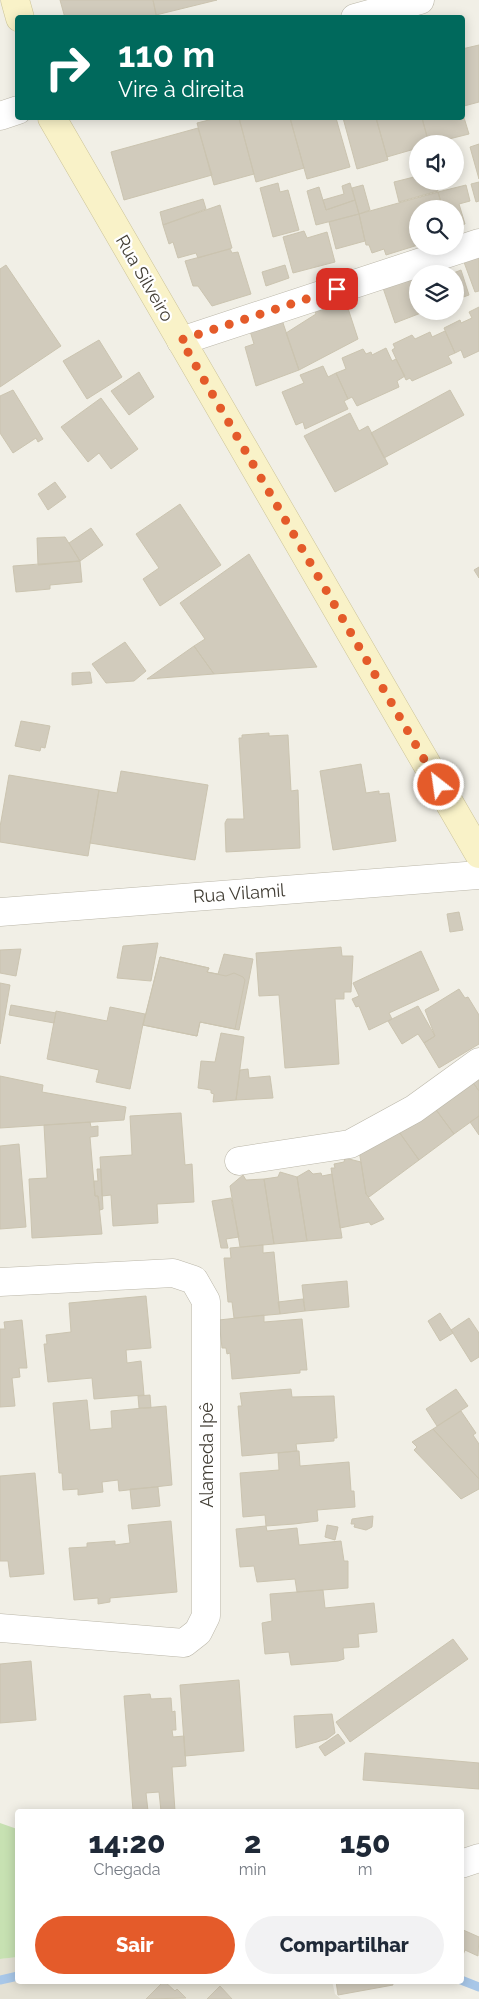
<!DOCTYPE html>
<html lang="pt">
<head>
<meta charset="utf-8">
<style>
  :root { --surface:#fff; --page:#f2f2f3; --text:#1f2937; --muted:#747a83; --accent:#e45b2a }
  body { margin:0; font-family:Raleway,sans-serif; background:var(--page); color:var(--text); height:100vh; display:flex; flex-direction:column; font-size:19px; white-space:nowrap }
  * { box-sizing:border-box; margin:0 }
  p { font-size:16px; color:var(--muted) }
  .icon { flex:none; width:28px; height:28px; fill:none; stroke:currentColor; stroke-width:2; stroke-linecap:round; stroke-linejoin:round }
  .map { position:relative; flex:1; overflow:hidden }
  .sheet { position:absolute; left:15px; top:1809px; width:449px; height:175px; display:flex; flex-direction:column; background:var(--surface); border-radius:5px; box-shadow:0 2px 12px #0003 }
  .sheet>* { flex:none }
  .banner { position:absolute; left:15px; top:15px; width:450px; height:105px; border-radius:5px; box-shadow:0 2px 12px #0003; background:#00695c; color:#fff; overflow:hidden }
  .controls { position:absolute; left:409px; top:135px; display:grid; gap:10px }
  .controls a { display:grid; place-items:center; width:55px; height:55px; border-radius:50%; background:var(--surface); box-shadow:0 2px 12px #0003; font-size:25px }
  .pin { position:absolute; display:grid; place-items:center; width:42px; height:42px; color:#fff; margin:-21px; border-radius:10px; box-shadow:0 2px 8px #0006 }
  .me { position:absolute; width:55px; margin:-28px; rotate:330deg; stroke-linejoin:round; filter:drop-shadow(0 0 4px #0008) }
  .turn { display:flex; align-items:center; gap:18px; height:105px; padding:0 20px; font-size:22px }
  .turn .icon { width:65px; height:65px; stroke-width:2.5 }
  .turn b { display:block; font-size:35px; line-height:42px }
  .eta { display:flex; justify-content:space-evenly; align-items:center; height:85px; text-align:center }
  .eta b { font-size:30px; font-weight:800; line-height:35px }
  .button { display:flex; gap:10px; margin-top:auto; padding:10px 20px }
  .button a { flex:1; height:58px; border-radius:30px; background:var(--accent); color:#fff; font-size:20px; font-weight:800; line-height:58px; text-align:center }
  .button a+a { background:var(--page); color:var(--text) }
  .map>svg:first-child { display:block }
  .residential { fill:#e4e1d4 }
  .green { fill:#c7e1b2 }
  .lines { fill:none; stroke-linecap:round; stroke-linejoin:round }
  .stream { stroke:#a8c7e8; stroke-width:9 }
  .building { fill:#d1cbbc; stroke:#cbc4b0 }
  .street-casing { stroke:#bbb7a9; stroke-width:29 }
  .secondary-casing { stroke:#ccc499; stroke-width:29 }
  .street { stroke:#fff; stroke-width:28 }
  .secondary { stroke:#f9f2c8; stroke-width:28 }
  .route { stroke:#e45b2a; stroke-width:9; stroke-dasharray:0 16.2 }
  .labels { text-anchor:middle; dominant-baseline:central; stroke-width:4.5; stroke-linejoin:round; paint-order:stroke }
  .street-label { font-size:18px; fill:#433f36; stroke:#fff }
</style>
</head>
<body>
<div class="map">
<svg width="479" height="1999" viewBox="0 0 479 1999">
  <rect width="100%" height="100%" fill="#f1efe6"/>
  <path class="residential" d="M17 1957 18 1981H332L335 1994 341 1999H0V1959Z"/>
  <path class="green" d="M0 1823 17 1829 18 1957 0 1959Z"/>
  <g class="lines">
    <path class="stream" d="M0 1980 18 1976
      M461 1980 479 1987"/>
  </g>
  <path class="building" d="M60 0H153L157 18H65Z
    M153 0H217L156 15Z
    M479 45V102L464 106 462 49Z
    M462 111 469 134 429 144 422 118H462Z
    M217 118H239L254 174 214 185 197 123Z
    M239 118H290L304 168 256 182Z
    M290 118H336L350 167 307 179Z
    M343 118H376L388 160 357 169Z
    M376 118H422L429 144H418V148L387 157Z
    M198 128 212 175 124 200 111 152Z
    M479 144V179L470 147Z
    M418 176V181H429L430 183 436 182 438 191 399 202 394 182Z
    M479 182V201L476 202 471 184Z
    M278 183 280 192 288 190 299 230 273 237 260 188Z
    M350 183 355 200 326 210 323 200 344 194 342 186Z
    M363 185 370 210 359 214 352 188Z
    M466 185 470 201 459 204 465 224 455 227V209H443L438 192Z
    M319 187 326 210 355 200 359 214 316 225 307 191Z
    M438 192 443 209H418V245L386 255 384 249 372 253 369 245H366L359 214Z
    M203 199 206 209 163 225 160 212Z
    M220 205 232 248 198 258 196 253 178 258 173 242 169 244 163 225Z
    M359 214 365 241 336 249 329 222Z
    M304 231 307 238 327 232 335 262 293 273 283 237Z
    M479 248V291L475 292 461 254Z
    M230 249 232 253 238 252 251 294 212 306 198 286H193L185 261Z
    M6 265 61 346 0 387V269Z
    M285 265 289 278 266 286 262 272Z
    M461 270 469 295 455 300V274H451Z
    M418 274V311H426L395 323 382 285Z
    M343 293 358 339 299 370 286 333 316 314 312 303Z
    M479 307V351L464 358 461 350 455 353 444 328 460 320 461 323 472 318 469 312Z
    M282 320 299 370 256 386 245 347 254 344 250 331Z
    M445 331 455 353 448 356 452 363 412 381 410 378 406 380 392 350 395 348 393 344 412 335 415 339 430 332 432 337Z
    M99 340 122 377 87 399 63 361Z
    M386 348 392 361 396 359 405 376 397 381 399 387 357 406 352 397 348 399 336 373 346 369 342 358 363 349 366 354 371 352 372 355Z
    M323 366 328 377 336 373 348 399 344 401 348 409 305 429 303 422 296 425 282 392 304 383 300 375Z
    M139 372 154 397 129 415 111 391Z
    M13 390 43 439 38 442 36 438 13 453 0 433V396Z
    M450 390 464 415 384 458 371 433Z
    M101 398 138 449 111 469 99 453 88 462 61 427Z
    M350 413 359 431 368 426 388 464 335 492 304 436Z
    M55 482 66 497 48 510 38 494Z
    M180 504 221 565 160 606 143 579 159 568 136 534Z
    M91 528 103 545 80 561 69 543Z
    M65 537 80 561 38 565 37 538Z
    M249 554 317 667 214 674 194 646 205 639 180 603Z
    M80 561 82 582 50 585V589L16 592 13 566Z
    M479 567V578L474 570Z
    M125 642 146 671 134 681 106 683 92 664Z
    M194 646 214 674 147 679Z
    M90 672 92 683 72 685V673Z
    M21 721 50 726 45 748 41 747 40 751 15 746Z
    M269 733V736L288 735 291 791 298 790 300 848 226 852 225 823 227 819H244L239 738H242V735Z
    M361 764 366 793 379 791V794L389 793 396 841 333 850 320 771Z
    M121 771 208 785 195 860 90 843 99 790 117 793Z
    M9 775 99 790 88 856 0 842V827Z
    M459 912 463 930 450 932 447 914Z
    M158 943 151 981 117 978 123 946Z
    M341 947 342 956H353L351 992H344V999H335L339 1064 285 1068 279 995 259 996 256 953Z
    M21 949 16 976 0 973V950Z
    M421 951 439 990 389 1013 392 1019 369 1030 359 1006 356 1007 352 999 359 996 353 983Z
    M224 954 253 959 239 1030 200 1022 197 1036 143 1025 160 957 209 968 207 972 218 974Z
    M160 957 209 968 207 972 226 976 234 973 243 977 245 980 235 1029 200 1022 197 1036 143 1025Z
    M0 983 10 985 0 1044Z
    M459 989 465 998 468 997 479 1015V1044L439 1068 424 1043 435 1036 425 1010Z
    M11 1005 56 1013 54 1023 9 1015Z
    M418 1006 435 1036 424 1043 418 1034 402 1044 388 1021Z
    M110 1007 145 1014 130 1089 96 1082 99 1070 47 1059 56 1011 107 1021Z
    M221 1033 244 1037 236 1100 213 1102 214 1094 211 1093V1090L198 1088 201 1061 215 1062Z
    M248 1069 249 1078 270 1076 273 1098 236 1100 240 1070Z
    M479 1070V1091L469 1077Z
    M0 1076 43 1085 42 1092 126 1107 124 1120 0 1128Z
    M469 1077 479 1091V1116L454 1134 431 1103Z
    M431 1103 454 1134 419 1160 397 1129Z
    M181 1113 185 1165 192 1164 194 1202 157 1204 158 1223 113 1226 111 1195 102 1196 100 1157 132 1155 130 1116Z
    M479 1116V1135L470 1122Z
    M90 1122 91 1127 98 1126V1136L90 1137 95 1196H98L102 1234 32 1238 29 1179 47 1178 44 1125Z
    M397 1129 419 1160 369 1197 366 1194 359 1150Z
    M19 1144 26 1227 0 1229V1146Z
    M345 1158 361 1162 366 1194 384 1219 371 1225 369 1222 340 1228 331 1168H335L334 1164 344 1162Z
    M97 1169H101L103 1209 100 1210 98 1196H95L94 1181H98Z
    M309 1170 313 1174 321 1173 322 1176 332 1174 342 1238 307 1241 297 1177Z
    M280 1172 297 1177 307 1241 274 1244 264 1179 278 1177Z
    M243 1175 246 1180 264 1179 274 1244 240 1247 230 1186Z
    M231 1198 239 1237 226 1239 228 1248H221L212 1201Z
    M263 1245V1253L274 1252 280 1314 234 1318 232 1302H228L224 1258H231L230 1248Z
    M347 1281 349 1307 305 1311 302 1285Z
    M146 1296 151 1348 126 1350 127 1363 141 1361 144 1395 94 1399 92 1378 48 1382 44 1344H47L46 1335 71 1332 69 1303Z
    M303 1299 305 1311 280 1314 278 1302Z
    M440 1313 453 1333 440 1341 428 1321Z
    M264 1315V1322L302 1319 307 1370H300V1373L232 1379 230 1353 227 1354 226 1348H222L219 1320Z
    M469 1318 479 1333V1357L471 1362 451 1330Z
    M22 1320 27 1368H19L20 1377 12 1378 15 1406 0 1407V1329H5L4 1322Z
    M291 1389 292 1397 334 1396 337 1438H334V1441L296 1444 297 1451 242 1456 238 1406H242L240 1393Z
    M456 1389 468 1406 437 1426 426 1409Z
    M150 1395 151 1408H139L138 1396Z
    M87 1400 90 1430 112 1428 111 1411 166 1406 172 1485 119 1491 118 1480 102 1482 103 1492 78 1495V1489L63 1490 62 1473H59L53 1403Z
    M461 1411 476 1433 473 1435 479 1444V1479L433 1429Z
    M433 1429 479 1479V1489L461 1499 414 1450 417 1447 412 1442Z
    M297 1451H299L300 1466 349 1462 351 1491H354L355 1507 317 1510 318 1521 294 1524 266 1526 265 1515 243 1517 240 1473 279 1470 278 1453Z
    M35 1473 44 1574 10 1577 8 1561H0V1476Z
    M158 1487 160 1506 132 1509 130 1489Z
    M373 1516 372 1527 366 1530 354 1527 355 1524H351L352 1519Z
    M171 1521 177 1592 110 1598V1602L98 1604V1598L74 1600 69 1548 87 1547V1543L115 1541V1545L130 1543 128 1525Z
    M327 1525 338 1527 335 1540 325 1537Z
    M266 1526 267 1531 297 1528 299 1545 341 1541 344 1561H348V1588L297 1592 295 1579 257 1582 254 1566 240 1567 236 1529Z
    M323 1590 325 1608 374 1603 377 1632 358 1634 359 1647 343 1648 344 1659 338 1661 291 1665 289 1652 265 1654 262 1623 272 1621 270 1594Z
    M453 1639 468 1659 350 1742 336 1722Z
    M31 1661 36 1720 0 1723V1664Z
    M239 1680 244 1751 185 1756 180 1685Z
    M150 1694 151 1699 171 1698 172 1712 175 1711 176 1730H172L173 1737 184 1736 186 1766 172 1767 175 1811H161L159 1792 146 1793 148 1811H133L124 1696Z
    M332 1714 335 1733 327 1739 296 1748 294 1716Z
    M338 1734 345 1743 325 1756 319 1747Z
    M365 1753 479 1763V1789L363 1780Z
    M461 1929 479 1937 478 1956 465 1950 461 1960Z
    M164 1981 175 1991 177 1989 186 1998 146 1999Z
    M336 1981H392L393 1985 338 1995Z
    M220 1986 232 1999H207Z"/>
  <g class="lines">
    <g class="street-casing">
      <path id="street" d="M355 18 420 0
        M0 116 18 110
        M181 341 479 243
        M0 912 479 875
        M239 1161 350 1144 414 1109 479 1062
        M0 1282 173 1273 194 1280 206 1301V1616L198 1632 184 1643 0 1628
        M461 1864 479 1858"/>
    </g>
    <g class="secondary-casing">
      <path id="secondary" d="M15 0 20 18
        M52 118 479 854"/>
    </g>
    <use href="#street" class="street"/>
    <use href="#secondary" class="secondary"/>
  </g>
  <g class="lines">
    <path class="route" d="M337 289 181 340 439 785"/>
  </g>
  <g class="labels">
    <g class="street-label">
      <text transform="translate(145 278) rotate(60)">Rua Silveiro</text>
      <text transform="translate(239 893) rotate(-4)">Rua Vilamil</text>
      <text transform="translate(206 1455) rotate(-90)">Alameda Ipê</text>
    </g>
  </g>
</svg>
<div class="controls">
<a><svg class="icon" aria-label="sound" viewBox="0 0 24 24"><path d="M4 9h4l5-4v14l-5-4H4zM17 9q2 3 0 6"/></svg></a>
<a><svg class="icon" aria-label="search" viewBox="0 0 24 24"><circle cx="10" cy="10" r="6"/><path d="M15 15l6 6"/></svg></a>
<a><svg class="icon" aria-label="layers" viewBox="0 0 24 24"><path d="M12 4l9 5-9 5-9-5zM3 14l9 5 9-5"/></svg></a>
</div>
<div class="pin" style="left:337px;top:289px;background:#d93025"><svg class="icon" aria-label="arrive" viewBox="0 0 24 24"><path d="M6 21V4h12l-3 4 3 4H6"/></svg></div>
<svg class="me" style="left:439px;top:785px" viewBox="-20 -20 40 40"><circle r="17" fill="#e45b2a" stroke="#fff" stroke-width="3"/><path d="M0-11L8 9 0 5-8 9z" fill="#fff"/></svg>
<div class="banner">
<div class="turn"><svg class="icon" aria-label="right" viewBox="0 0 24 24"><path d="M7 20v-9h11M14 6l5 5-5 5"/></svg><div><b>110 m</b>Vire à direita</div></div>
</div>
<section class="sheet">
<div class="eta">
<div><b>14:20</b><p>Chegada</p></div>
<div><b>2</b><p>min</p></div>
<div><b>150</b><p>m</p></div>
</div>
<div class="button"><a>Sair</a><a>Compartilhar</a></div>
</section>
</div>
</body>
</html>
